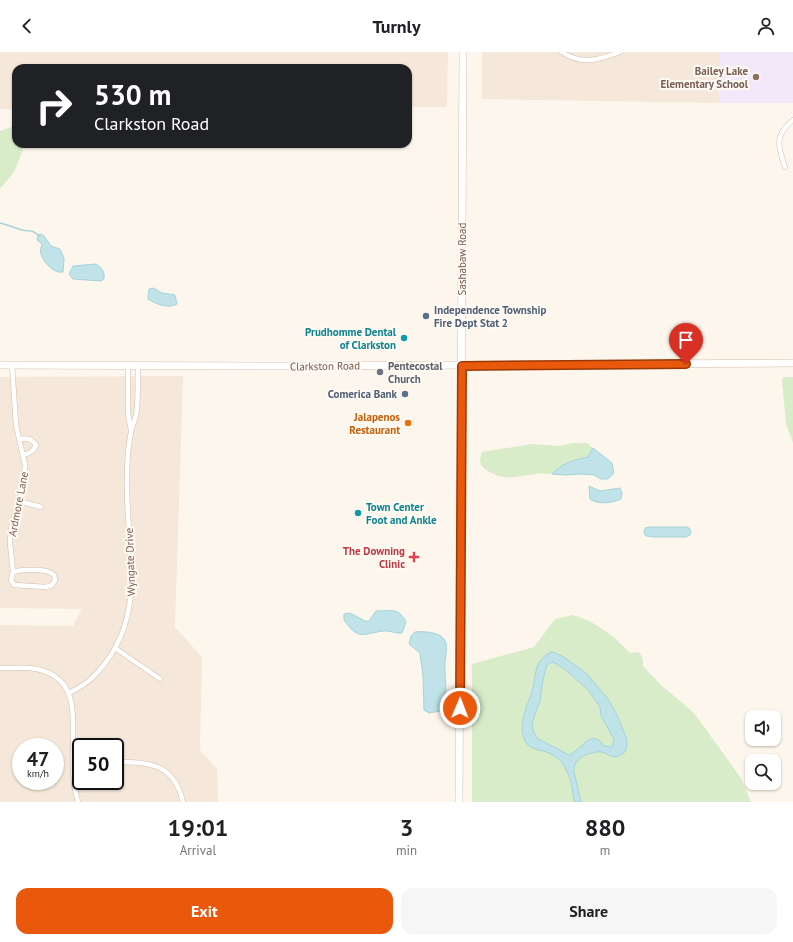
<!DOCTYPE html>
<html lang="en">
<head>
<meta charset="utf-8">
<style>
  :root { --surface:#fff; --page:#f6f6f6; --text:#202124; --muted:#757577; --accent:#ea580c }
  body { margin:0; font-family:"PT Sans",sans-serif; background:var(--page); color:var(--text); height:100vh; display:flex; flex-direction:column; font-size:15px; white-space:nowrap }
  * { box-sizing:border-box; margin:0 }
  p { font-size:13px; color:var(--muted) }
  .icon { flex:none; width:22px; height:22px; fill:none; stroke:currentColor; stroke-width:2; stroke-linecap:round; stroke-linejoin:round }
  .map { position:relative; height:750px; overflow:hidden }
  .drawer { display:flex; flex-direction:column; background:var(--surface); flex:1 }
  .drawer>* { flex:none }
  .guide { position:absolute; left:12px; top:12px; width:400px; height:84px; border-radius:12px; box-shadow:0 1px 3px #0004; background:#202124; color:#fff; overflow:hidden }
  .buttons { position:absolute; left:745px; top:658px; display:grid; gap:8px }
  .buttons a { display:grid; place-items:center; width:36px; height:36px; border-radius:8px; background:var(--surface); box-shadow:0 1px 3px #0004; font-size:20px }
  .speed { position:absolute; left:12px; top:686px; display:flex; gap:8px; font-size:20px; font-weight:700; text-align:center }
  .speed>* { display:grid; place-content:center; width:52px; height:52px; border-radius:50%; background:var(--surface); box-shadow:0 1px 3px #0004; line-height:1 }
  .speed small { font-size:10px; font-weight:400 }
  .speed .limit { border:2px solid #111; border-radius:6px; background:#fff; color:#111 }
  .pin { position:absolute; display:grid; place-items:center; width:34px; height:34px; color:#fff; margin:-41px -17px; border-radius:50% 50% 50% 0; rotate:-45deg; box-shadow:0 0 4px #0007 }
  .pin .icon { rotate:45deg }
  .me { position:absolute; width:44px; margin:-22px; rotate:1deg; stroke-linejoin:round; filter:drop-shadow(0 0 3px #0008) }
  .turn { display:flex; align-items:center; gap:14px; height:84px; padding:0 16px; font-size:18px }
  .turn .icon { width:52px; height:52px; stroke-width:2.5 }
  .turn b { display:block; font-size:28px; line-height:34px }
  .eta { display:flex; justify-content:space-evenly; align-items:center; height:68px; text-align:center }
  .eta b { font-size:24px; font-weight:600; line-height:28px }
  .action { display:flex; gap:8px; margin-top:auto; padding:8px 16px }
  .action a { flex:1; height:46px; border-radius:12px; background:var(--accent); color:#fff; font-size:16px; font-weight:600; line-height:46px; text-align:center }
  .action a+a { background:var(--page); color:var(--text) }
  header { display:flex; justify-content:space-between; align-items:center; height:52px; padding:0 16px; background:var(--surface); font-size:18px; font-weight:600 }
  .map>svg:first-child { display:block }
  .residential { fill:#f5e8da; fill-rule:evenodd }
  .education { fill:#f3e8fa }
  .green { fill:#d8ecc9 }
  .water { fill:#bfe3e8; stroke:#a5d3da; fill-rule:evenodd }
  .lines { fill:none; stroke-linecap:round; stroke-linejoin:round }
  .stream { stroke:#a5d3da; stroke-width:1.5 }
  .street-casing { stroke:#d1beb0; stroke-width:5.5 }
  .secondary-casing { stroke:#d6c0b0; stroke-width:8 }
  .street { stroke:#fff; stroke-width:4.5 }
  .secondary { stroke:#fff; stroke-width:7 }
  .route-casing { stroke:#983908; stroke-width:10 }
  .route { stroke:#ea580c; stroke-width:7 }
  .education-dot { fill:#8d6e63; stroke:#fffaf3; stroke-width:1.5 }
  .service-dot { fill:#5c6f8a; stroke:#fffaf3; stroke-width:1.5 }
  .culture-dot { fill:#0f9aa8; stroke:#fffaf3; stroke-width:1.5 }
  .worship-dot { fill:#6b7280; stroke:#fffaf3; stroke-width:1.5 }
  .food-dot { fill:#e8710a; stroke:#fffaf3; stroke-width:1.5 }
  .health-dot { fill:#e0444e; stroke:#fffaf3; stroke-width:1.5 }
  .labels { text-anchor:middle; dominant-baseline:central; stroke-width:4; stroke-linejoin:round; paint-order:stroke }
  .education-label { font-size:11px; font-weight:bold; fill:#785e54; stroke:#fffaf3; text-anchor:end }
  .street-label { font-size:11px; fill:#7a5c4d; stroke:#fffaf3 }
  .service-label { font-size:11px; font-weight:bold; fill:#4e5e75; stroke:#fffaf3; text-anchor:start }
  .culture-label { font-size:11px; font-weight:bold; fill:#0d838f; stroke:#fffaf3; text-anchor:end }
  .worship-label { font-size:11px; font-weight:bold; fill:#5b616d; stroke:#fffaf3; text-anchor:start }
  .food-label { font-size:11px; font-weight:bold; fill:#c56008; stroke:#fffaf3; text-anchor:end }
  .health-label { font-size:11px; font-weight:bold; fill:#be3a42; stroke:#fffaf3; text-anchor:end }
</style>
</head>
<body>
<header><svg class="icon" aria-label="back" viewBox="0 0 24 24"><path d="M15 5l-7 7 7 7"/></svg>Turnly<svg class="icon" aria-label="person" viewBox="0 0 24 24"><circle cx="12" cy="8" r="4"/><path d="M4 21q1-7 8-7t8 7"/></svg></header>
<div class="map">
<svg width="793" height="750" viewBox="0 0 793 750">
  <rect width="100%" height="100%" fill="#fdf6ec"/>
  <path class="residential" d="M0 0H448L447 55H408V16H16V57H0Z
    M482 0H720L719 51 482 47Z
    M183 324 175 575 202 605 200 698 217 717 218 750H0V573L73 574 82 557 0 556V325ZM21 695H55V729H21ZM81 695H115V729H81Z"/>
  <path class="education" d="M720 0H793V51H719Z"/>
  <path class="green" d="M14 74 16 80V92H21L23 98 14 120 0 137V79Z
    M783 325H793V391L786 372 782 329Z
    M573 391H587L593 396 588 405C574 408 562 411 552 422 547 422 541 421 536 422 514 424 505 431 485 417 479 412 479 407 482 400L533 392 560 394Z
    M573 563C595 569 614 584 630 601L636 600 640 601 643 608V614L662 634 694 661 741 726 751 750H472V612L534 595 555 567Z"/>
  <path class="water" d="M41 182 44 184 51 194 60 197 64 206 63 220C54 222 43 210 41 202 40 198 41 195 42 192L37 188 38 183Z
    M96 212C102 216 105 220 104 227L101 229 73 227 69 222 73 214Z
    M153 236 162 241 175 243 177 252C168 257 156 252 148 247L149 237Z
    M593 396 612 411 614 421 608 427H601L594 423 582 422 566 423 552 422C562 411 574 408 588 405Z
    M589 434 600 439 620 436 622 441 621 447C613 451 597 453 590 447Z
    M650 475H686L689 476 691 479 690 483 686 485H655L646 484 644 481 645 476Z
    M376 559C390 559 399 555 406 570L402 581C395 582 390 578 383 579 362 582 359 589 344 568V562L350 561 365 569H369Z
    M415 580C422 579 440 580 444 587 449 593 445 604 445 611 444 624 450 648 440 659L429 661 424 658 423 624 420 601 409 592 411 584Z
    M552 600 556 601 565 606 586 621 608 647 617 663 627 688V694L625 700 617 705C611 705 607 702 602 700 599 699 595 701 592 701 582 703 573 709 574 720L581 750H574C572 731 568 709 549 701 541 697 530 699 525 689 517 671 528 654 533 636 535 628 535 619 538 612 541 607 546 602 552 600ZM553 610 566 618 588 638 600 655 601 664 614 687 612 695 604 694C591 675 582 698 569 703L537 686 534 681 532 673 534 665 540 649 543 627 547 613Z"/>
  <g class="lines">
    <path class="stream" d="M0 171C8 173 15 176 22 178 31 180 32 177 39 184"/>
    <g class="street-casing">
      <path id="street" d="M562 0C582 14 600 7 620 0
        M785 115C778 95 774 83 793 68
        M12 313 16 373 25 413 23 435 11 476 10 491 13 520 11 528 14 533 46 535 52 533 55 528 54 523C47 516 23 517 13 520
        M128 314V362L131 378
        M19 387C27 386 31 386 36 393 33 400 30 401 23 403
        M19 449 41 455
        M115 596 160 627
        M0 616C12 616 25 615 37 617 76 626 73 657 73 689 72 710 72 730 78 750
        M69 641C77 637 86 632 92 626 152 567 125 498 127 425 127 410 128 395 131 380 132 374 135 368 136 363 139 347 137 330 138 314
        M73 710H81
        M115 710C149 710 174 711 183 750"/>
    </g>
    <g class="secondary-casing">
      <path id="secondary" d="M0 313 290 314 793 311
        M459 750 463 0"/>
    </g>
    <use href="#street" class="street"/>
    <use href="#secondary" class="secondary"/>
  </g>
  <g class="lines">
    <g class="route-casing">
      <path id="route" d="M460 656 462 314 686 312"/>
    </g>
    <use href="#route" class="route"/>
  </g>
  <circle class="education-dot" cx="756" cy="25" r="4"/>
  <g class="service-dot">
    <circle cx="426" cy="264" r="4"/>
    <circle cx="405" cy="342" r="4"/>
  </g>
  <g class="culture-dot">
    <circle cx="404" cy="286" r="4"/>
    <circle cx="358" cy="461" r="4"/>
  </g>
  <circle class="worship-dot" cx="380" cy="320" r="4"/>
  <circle class="food-dot" cx="408" cy="371" r="4"/>
  <path class="health-dot" d="M412 499h4v4h4v4h-4v4h-4v-4h-4v-4h4z"/>
  <g class="labels">
    <g class="education-label">
      <text x="748" y="19">Bailey Lake<tspan x="748" dy="13">Elementary School</tspan></text>
    </g>
    <g class="street-label">
      <text transform="translate(462 207) rotate(-90)">Sashabaw Road</text>
      <text transform="translate(325 314) rotate(-1)">Clarkston Road</text>
      <text transform="translate(18 452) rotate(-79)">Ardmore Lane</text>
      <text transform="translate(130 510) rotate(-92)">Wyngate Drive</text>
    </g>
    <g class="service-label">
      <text x="434" y="258">Independence Township<tspan x="434" dy="13">Fire Dept Stat 2</tspan></text>
      <text x="397" y="342" text-anchor="end">Comerica Bank</text>
    </g>
    <g class="culture-label">
      <text x="396" y="280">Prudhomme Dental<tspan x="396" dy="13">of Clarkston</tspan></text>
      <text x="366" y="455" text-anchor="start">Town Center<tspan x="366" dy="13">Foot and Ankle</tspan></text>
    </g>
    <g class="worship-label">
      <text x="388" y="314">Pentecostal<tspan x="388" dy="13">Church</tspan></text>
    </g>
    <g class="food-label">
      <text x="400" y="365">Jalapenos<tspan x="400" dy="13">Restaurant</tspan></text>
    </g>
    <g class="health-label">
      <text x="405" y="499">The Downing<tspan x="405" dy="13">Clinic</tspan></text>
    </g>
  </g>
</svg>
<div class="buttons">
<a><svg class="icon" aria-label="sound" viewBox="0 0 24 24"><path d="M4 9h4l5-4v14l-5-4H4zM17 9q2 3 0 6"/></svg></a>
<a><svg class="icon" aria-label="search" viewBox="0 0 24 24"><circle cx="10" cy="10" r="6"/><path d="M15 15l6 6"/></svg></a>
</div>
<div class="speed"><div>47<small>km/h</small></div><div class="limit">50</div></div>
<div class="pin" style="left:686px;top:312px;background:#d93025"><svg class="icon" aria-label="arrive" viewBox="0 0 24 24"><path d="M6 21V4h12l-3 4 3 4H6"/></svg></div>
<svg class="me" style="left:460px;top:656px" viewBox="-20 -20 40 40"><circle r="17" fill="#ea580c" stroke="#fff" stroke-width="3"/><path d="M0-11L8 9 0 5-8 9z" fill="#fff"/></svg>
<div class="guide">
<div class="turn"><svg class="icon" aria-label="right" viewBox="0 0 24 24"><path d="M7 20v-9h11M14 6l5 5-5 5"/></svg><div><b>530 m</b>Clarkston Road</div></div>
</div>
</div>
<section class="drawer">
<div class="eta">
<div><b>19:01</b><p>Arrival</p></div>
<div><b>3</b><p>min</p></div>
<div><b>880</b><p>m</p></div>
</div>
<div class="action"><a>Exit</a><a>Share</a></div>
</section>
</body>
</html>
